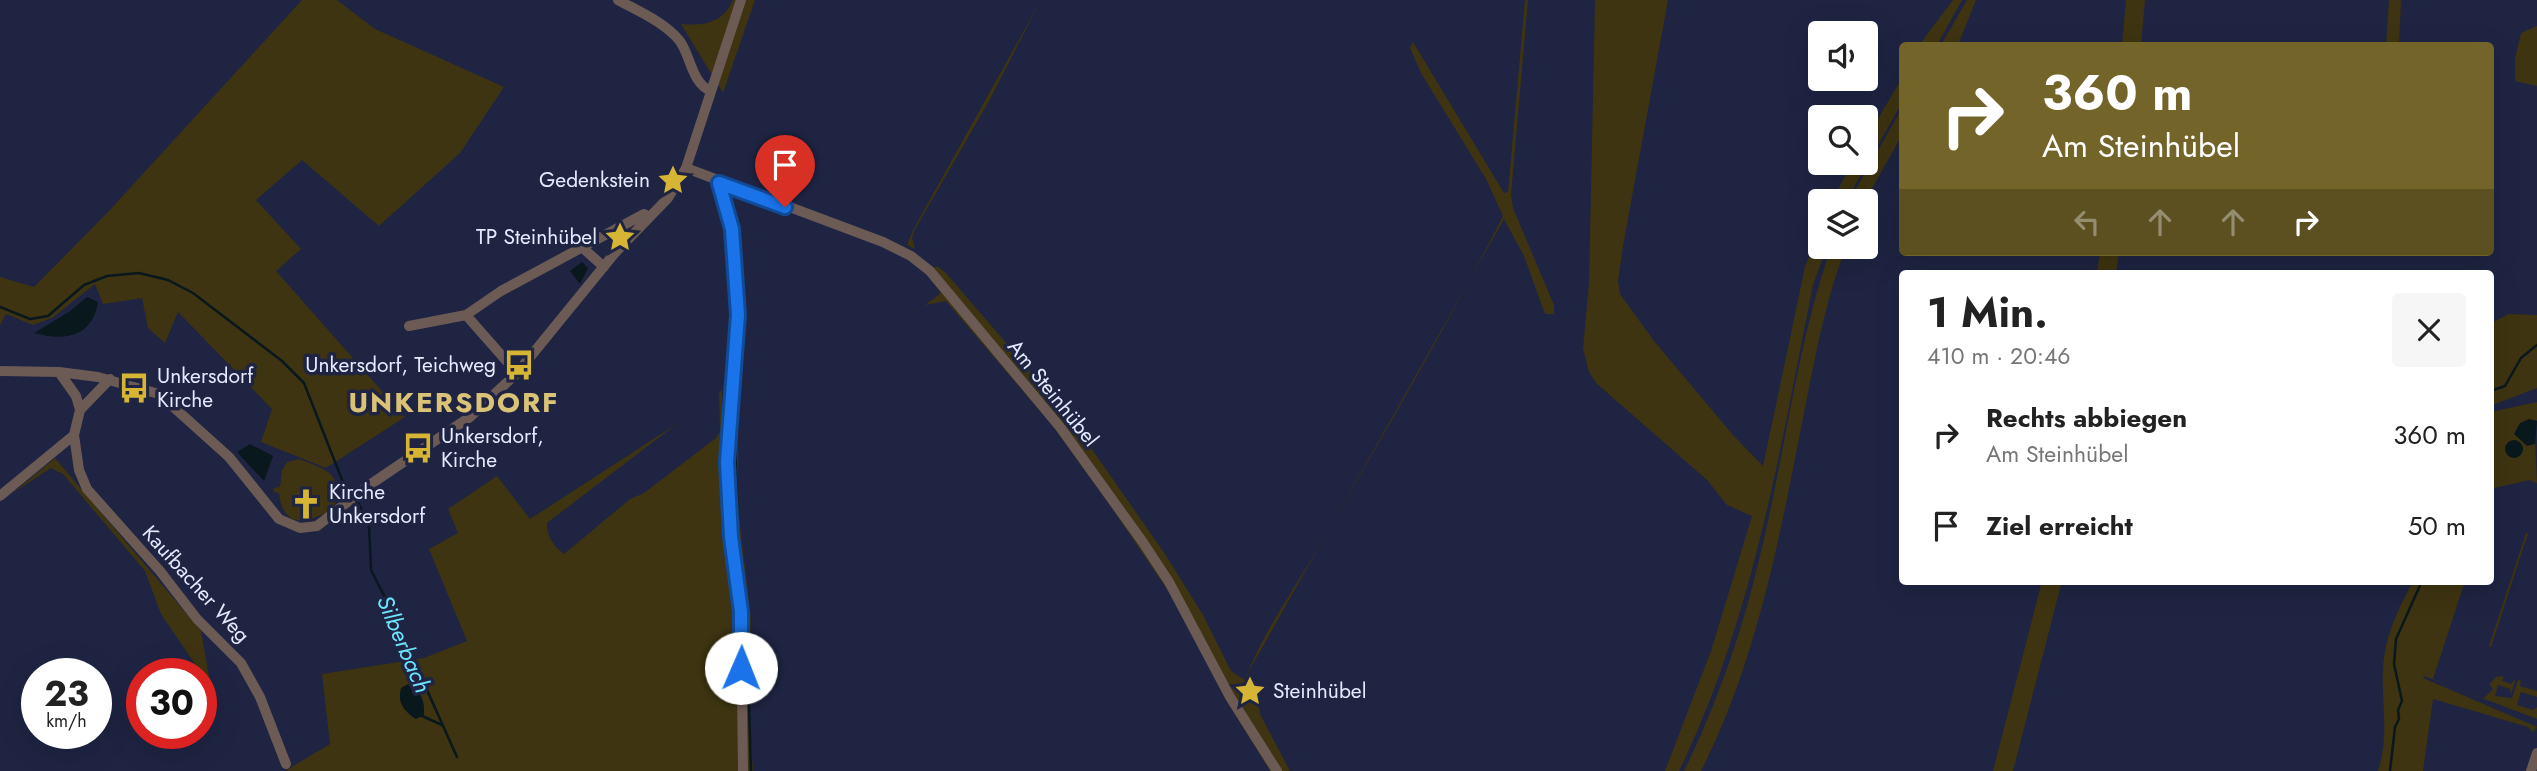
<!DOCTYPE html>
<html lang="de">
<head>
<meta charset="utf-8">
<style>
  :root { --surface:#fff; --page:#f6f6f6; --text:#222; --muted:#767676 }
  body { margin:0; font-family:Jost,sans-serif; background:var(--page); color:var(--text); height:100vh; display:flex; flex-direction:column; font-size:26px; white-space:nowrap }
  * { box-sizing:border-box; margin:0 }
  p { font-size:23px; color:var(--muted) }
  .icon { flex:none; width:38px; height:38px; fill:none; stroke:currentColor; stroke-width:2; stroke-linecap:round; stroke-linejoin:round }
  .map { position:relative; flex:1; overflow:hidden }
  .details { position:absolute; left:1899px; top:270px; width:595px; height:315px; display:flex; flex-direction:column; background:var(--surface); border-radius:7px; box-shadow:0 7px 28px #0002 }
  .details>* { flex:none }
  .guide { position:absolute; left:1899px; top:42px; width:595px; height:214px; border-radius:7px; box-shadow:0 7px 28px #0002; background:#73642a; color:#fff; overflow:hidden }
  .tools { position:absolute; left:1808px; top:21px; display:grid; gap:14px }
  .tools a { display:grid; place-items:center; width:70px; height:70px; border-radius:7px; background:var(--surface); box-shadow:0 7px 28px #0002; font-size:35px }
  .speed { position:absolute; left:21px; top:658px; display:flex; gap:14px; font-size:35px; font-weight:700; text-align:center }
  .speed>* { display:grid; place-content:center; width:91px; height:91px; border-radius:50%; background:var(--surface); box-shadow:0 7px 28px #0002; line-height:1 }
  .speed small { font-size:18px; font-weight:400 }
  .speed .limit { border:10px solid #d22; background:#fff; color:#111 }
  .pin { position:absolute; display:grid; place-items:center; width:60px; height:60px; color:#fff; margin:-72px -30px; border-radius:50% 50% 50% 0; rotate:-45deg; box-shadow:0 0 7px #0007 }
  .pin .icon { rotate:45deg }
  .me { position:absolute; width:77px; margin:-38px; rotate:1deg; stroke-linejoin:round; filter:drop-shadow(0 0 5px #0008) }
  .turn { display:flex; align-items:center; gap:24px; height:147px; padding:0 28px; font-size:32px }
  .turn .icon { width:91px; height:91px; stroke-width:2.5 }
  .turn b { display:block; font-size:49px; line-height:60px }
  .lanes { display:flex; align-items:center; height:66px; padding:0 28px; background:#0003; justify-content:center; gap:35px; direction:ltr }
  .lanes .off { opacity:.35 }
  .round { display:grid; place-items:center; flex:none; width:74px; height:74px; border-radius:7px; background:var(--page) }
  .overview { display:flex; align-items:center; justify-content:space-between; height:119px; padding:0 28px }
  h1 { font-size:42px; font-weight:700; line-height:52px }
  ul { padding:0; list-style:none }
  li { display:flex; align-items:center; gap:21px; height:91px; padding:0 28px }
  li div { flex:1 }
  li b { display:block; font-size:26px }
  li em { font-style:normal }
  .map>svg:first-child { display:block }
  .green { fill:#3e3411 }
  .water { fill:#09181c }
  .lines { fill:none; stroke-linecap:round; stroke-linejoin:round }
  .stream { stroke:#09181c; stroke-width:2.5 }
  .minor { stroke:#6c5a55; stroke-width:10 }
  .route-casing { stroke:#114b97; stroke-width:18 }
  .route { stroke:#1a73e8; stroke-width:12 }
  .labels { text-anchor:middle; dominant-baseline:central; stroke-width:7; stroke-linejoin:round; paint-order:stroke }
  .poi-label { font-size:21px; fill:#e4eafe; stroke:#1e2442; text-anchor:start }
  .street-label { font-size:21px; fill:#e4eafe; stroke:#1e2442 }
  .water-label { font-size:23px; font-style:italic; fill:#6ce5fe; stroke:#1e2442 }
  .district-label { font-size:28px; font-weight:bold; letter-spacing:2px; fill:#dac376; stroke:#1e2442 }
</style>
</head>
<body>
<div class="map">
<svg width="2537" height="771" viewBox="0 0 2537 771">
  <rect width="100%" height="100%" fill="#1e2442"/>
  <path class="green" d="M302 0H337L375 29 504 87 460 153 379 226 302 160 256 200 301 249 276 271 405 417 326 468 261 442 272 409 178 312 165 343 148 328 142 298 103 304 95 284 52 318 33 325 6 314 0 325V277L34 287 107 213Z
    M733 0H755L723 93 681 24C704 26 723 23 733 0Z
    M1041 0 989 101 914 231 912 238 915 249 907 245 913 230Z
    M1525 0H1528L1511 195 1513 208 1554 305V314H1545L1524 256 1504 219 1250 669 1249 677 1257 689 1260 714 1290 771H1270L1225 698 1171 595 1111 507 1052 425 946 301 925 305 941 293 927 275 937 266 945 272 1066 412 1165 554 1203 615 1231 671 1245 680C1263 631 1296 587 1322 541 1384 434 1447 326 1503 216L1486 179 1421 73 1410 48 1413 42 1504 193 1508 192Z
    M1595 0H1668L1623 246 1618 281 1620 294 1654 341 1733 435 1763 466 1805 267 1820 228V247H1827L1813 285C1780 450 1753 619 1679 771H1665L1711 651 1752 516 1727 505 1707 480 1596 383 1589 372 1583 349 1589 283Z
    M1953 0H1962L1937 45H1919Z
    M1967 0H1976L1958 45H1941Z
    M2126 0H2145L2141 45H2122Z
    M2389 0H2401L2399 45H2386Z
    M2537 26V86L2515 81V59L2521 33Z
    M1902 78V103L1846 201H1832L1852 163H1866V139Z
    M1902 108V135L1865 201H1849Z
    M1831 247H1846C1824 303 1814 364 1802 423 1779 541 1756 663 1701 771H1684C1717 704 1742 632 1759 560 1785 456 1796 348 1831 247Z
    M2100 252H2119L2116 273H2097Z
    M2508 314 2537 315V388L2490 406V329L2495 321Z
    M722 390V434L738 426V508L751 620 749 713 753 771H285L330 744 322 674 424 658 467 641 429 549 458 533 448 509 497 476 530 519 678 423 547 523C546 535 554 547 564 554L630 499 644 493 716 438 720 431 719 393Z
    M2537 402V421L2534 420 2537 483 2529 480 2490 489V412Z
    M55 458 201 631 216 716 207 719 210 707 203 676 161 614 145 571 63 474 51 468 13 493Z
    M299 459C327 470 344 473 334 508 310 523 283 531 279 493L274 492V488L280 487 282 470 287 462Z
    M2526 533H2528L2491 647 2489 646Z
    M2042 581H2062L2013 771H1993Z
    M2413 581H2465L2433 679 2483 699 2493 689 2489 684 2496 677 2504 676 2502 681 2511 684 2516 678 2511 694 2510 689 2498 685 2495 696 2512 698 2518 680 2521 681 2520 686 2537 691V697L2521 692 2517 705 2533 710 2537 707V719L2424 676 2423 678 2537 727 2532 732 2528 727 2433 699 2423 771H2378C2391 733 2379 695 2384 657 2388 629 2400 606 2413 581Z"/>
  <path class="water" d="M582 262 588 268 580 284 570 271Z
    M87 297 98 302C92 338 64 341 34 333L69 312Z
    M2529 419 2537 421 2535 444 2527 446 2514 434 2520 423Z
    M2505 449a9 9 0 1 1 18 0a9 9 0 1 1-18 0Z
    M250 444 273 456 264 481 237 452Z
    M408 684C421 691 425 700 424 715L416 719C404 711 397 703 401 688Z"/>
  <g class="lines">
    <path class="stream" d="M0 307 30 319 48 316 84 285 107 276 139 273 168 280 193 293 282 361 304 383 346 490 359 504 369 527 371 568
      M738 380 739 368
      M2490 391 2505 386 2521 358 2537 345
      M735 429 737 390
      M735 439 738 533
      M739 540 749 622 748 662
      M371 570 393 613 395 636 410 667 427 690 457 757
      M748 672 751 771
      M412 689 417 677
      M420 715 442 725
      M2390 771 2395 727 2399 719 2398 710 2402 701 2394 664 2396 639 2422 581"/>
    <path class="minor" d="M618 0C638 11 664 22 679 40 691 55 691 83 711 91
      M686 168 883 242 911 256 930 271 1060 427 1142 541 1169 582 1230 697 1277 771
      M719 182 732 229 738 315 727 462 731 537 741 612 743 771
      M584 249 604 267
      M466 315 517 373
      M409 326 466 315 501 291 644 214 647 216
      M0 371 59 372 98 377 159 394 229 457 279 519 300 528 317 526 368 486 470 417 517 373 614 254 668 198 686 168 741 0
      M59 372 76 396 80 410
      M110 379 80 410 74 435 79 470 87 489 160 571 197 619 241 663 260 697 286 764
      M0 496 74 435
      M2531 771 2537 753"/>
  </g>
  <g class="lines">
    <g class="route-casing">
      <path id="route" d="M741 668V612L731 537 727 462 738 315 732 229 719 183 785 207"/>
    </g>
    <use href="#route" class="route"/>
  </g>
  <defs>
    <g id="sight-bare" transform="scale(2.415)"><path d="M0-6L1.8-2.2L6-1.7L2.9 1.2L3.7 5.4L0 3.3L-3.7 5.4L-2.9 1.2L-6-1.7L-1.8-2.2Z" fill="#d6b534" stroke="#1e2442" stroke-width="2.5" paint-order="stroke"/></g>
    <g id="bus-bare" transform="scale(2.415)"><path d="M-5-6H5V4H4V6H2V4H-2V6H-4V4H-5ZM-3.5-4V0h7V-4ZM-3.5 1.2v1.5H-2V1.2ZM2 1.2v1.5H3.5V1.2Z" fill="#d6b534" stroke="#1e2442" stroke-width="2.5" paint-order="stroke"/></g>
    <g id="church-bare" transform="scale(2.415)"><path d="M-1.2-6h2.4v3.5h3.3v2.4h-3.3V6h-2.4V-.1h-3.3v-2.4h3.3Z" fill="#d6b534" stroke="#1e2442" stroke-width="2.5" paint-order="stroke"/></g>
  </defs>
  <g fill-rule="evenodd">
    <use href="#sight-bare" x="673" y="180"/>
    <use href="#sight-bare" x="620" y="237"/>
    <use href="#bus-bare" x="519" y="365"/>
    <use href="#bus-bare" x="134" y="388"/>
    <use href="#bus-bare" x="418" y="448"/>
    <use href="#church-bare" x="306" y="504"/>
    <use href="#sight-bare" x="1250" y="691"/>
  </g>
  <g class="labels">
    <g class="poi-label">
      <text x="650" y="180" text-anchor="end">Gedenkstein</text>
      <text x="597" y="237" text-anchor="end">TP Steinhübel</text>
      <text x="496" y="365" text-anchor="end">Unkersdorf, Teichweg</text>
      <text x="157" y="376">Unkersdorf<tspan x="157" dy="24">Kirche</tspan></text>
      <text x="441" y="436">Unkersdorf,<tspan x="441" dy="24">Kirche</tspan></text>
      <text x="329" y="492">Kirche<tspan x="329" dy="24">Unkersdorf</tspan></text>
      <text x="1273" y="691">Steinhübel</text>
    </g>
    <g class="street-label">
      <text transform="translate(1053 393) rotate(51)">Am Steinhübel</text>
      <text transform="translate(196 584) rotate(48)">Kaufbacher Weg</text>
    </g>
    <g class="water-label">
      <text transform="translate(404 644) rotate(67)">Silberbach</text>
    </g>
    <g class="district-label">
      <text x="454" y="402">UNKERSDORF</text>
    </g>
  </g>
</svg>
<div class="tools">
<a><svg class="icon" aria-label="sound" viewBox="0 0 24 24"><path d="M4 9h4l5-4v14l-5-4H4zM17 9q2 3 0 6"/></svg></a>
<a><svg class="icon" aria-label="search" viewBox="0 0 24 24"><circle cx="10" cy="10" r="6"/><path d="M15 15l6 6"/></svg></a>
<a><svg class="icon" aria-label="layers" viewBox="0 0 24 24"><path d="M12 4l9 5-9 5-9-5zM3 14l9 5 9-5"/></svg></a>
</div>
<div class="speed"><div>23<small>km/h</small></div><div class="limit">30</div></div>
<div class="pin" style="left:785px;top:207px;background:#d93025"><svg class="icon" aria-label="arrive" viewBox="0 0 24 24"><path d="M6 21V4h12l-3 4 3 4H6"/></svg></div>
<svg class="me" style="left:741px;top:668px" viewBox="-20 -20 40 40"><circle r="19" fill="#fff"/><path d="M0-13L10 11 0 6-10 11z" fill="#1a73e8"/></svg>
<div class="guide">
<div class="turn"><svg class="icon" aria-label="right" viewBox="0 0 24 24"><path d="M7 20v-9h11M14 6l5 5-5 5"/></svg><div><b>360 m</b>Am Steinhübel</div></div>
<div class="lanes"><svg class="icon off" aria-label="left" viewBox="0 0 24 24"><path d="M17 20v-9H6M10 6l-5 5 5 5"/></svg><svg class="icon off" aria-label="ahead" viewBox="0 0 24 24"><path d="M12 20V5M6 11l6-6 6 6"/></svg><svg class="icon off" aria-label="ahead" viewBox="0 0 24 24"><path d="M12 20V5M6 11l6-6 6 6"/></svg><svg class="icon" aria-label="right" viewBox="0 0 24 24"><path d="M7 20v-9h11M14 6l5 5-5 5"/></svg></div>
</div>
<section class="details">
<div class="overview"><div><h1>1 Min.</h1><p>410 m · 20:46</p></div><a class="round"><svg class="icon" aria-label="close" viewBox="0 0 24 24"><path d="M6 6l12 12M18 6L6 18"/></svg></a></div>
<ul>
<li><svg class="icon" aria-label="right" viewBox="0 0 24 24"><path d="M7 20v-9h11M14 6l5 5-5 5"/></svg><div><b>Rechts abbiegen</b><p>Am Steinhübel</p></div><em>360 m</em></li>
<li><svg class="icon" aria-label="arrive" viewBox="0 0 24 24"><path d="M6 21V4h12l-3 4 3 4H6"/></svg><div><b>Ziel erreicht</b></div><em>50 m</em></li>
</ul>
</section>
</div>
</body>
</html>
